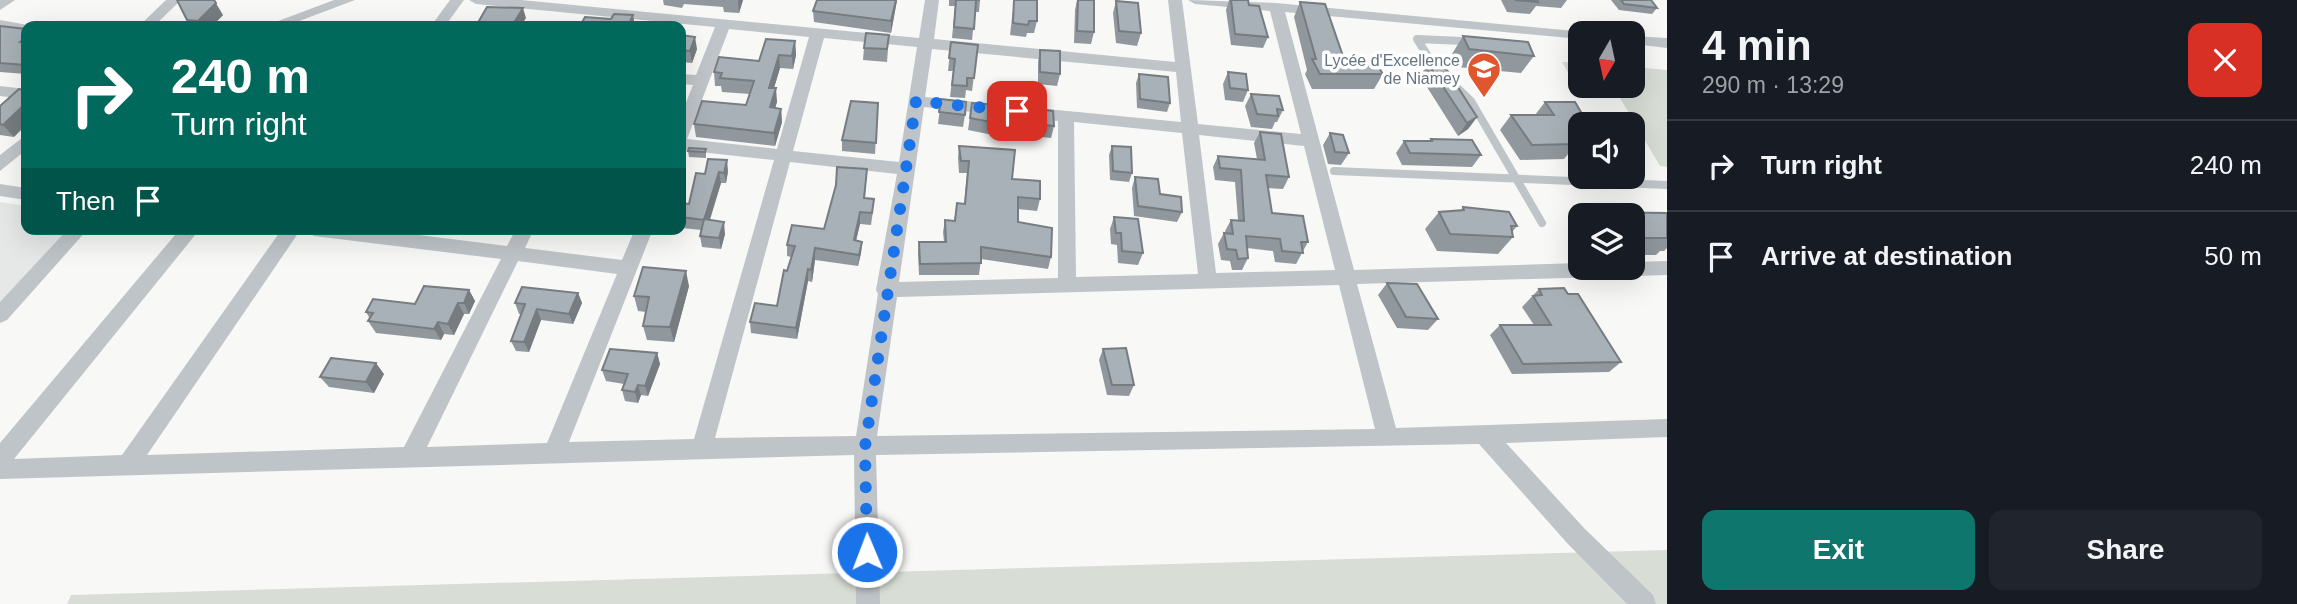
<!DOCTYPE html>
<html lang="en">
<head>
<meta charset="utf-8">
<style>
  :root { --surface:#171b24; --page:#20242c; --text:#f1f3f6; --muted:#9ea1a6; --line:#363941; --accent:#0f766e }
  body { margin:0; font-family:Arial,sans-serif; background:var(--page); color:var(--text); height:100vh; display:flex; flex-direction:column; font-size:26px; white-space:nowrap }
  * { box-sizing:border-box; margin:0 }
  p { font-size:23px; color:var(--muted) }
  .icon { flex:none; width:38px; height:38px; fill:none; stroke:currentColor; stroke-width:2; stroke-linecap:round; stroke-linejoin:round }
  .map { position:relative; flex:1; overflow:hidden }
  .drawer { display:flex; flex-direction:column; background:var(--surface); width:630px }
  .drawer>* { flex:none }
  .hud { position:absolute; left:21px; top:21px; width:665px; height:214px; border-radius:14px; box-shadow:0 7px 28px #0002; background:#00695c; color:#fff; overflow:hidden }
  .needle { width:46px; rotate:189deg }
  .fabs { position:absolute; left:1568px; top:21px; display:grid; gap:14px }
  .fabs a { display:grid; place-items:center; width:77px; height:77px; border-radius:14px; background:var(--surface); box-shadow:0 7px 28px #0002; font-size:35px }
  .pin { position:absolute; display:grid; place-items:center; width:60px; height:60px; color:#fff; margin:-30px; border-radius:14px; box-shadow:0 4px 10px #0006 }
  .me { position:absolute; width:77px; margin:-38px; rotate:359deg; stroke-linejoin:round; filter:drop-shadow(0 0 5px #0008) }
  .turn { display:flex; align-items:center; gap:24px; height:147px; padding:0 35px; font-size:32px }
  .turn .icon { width:91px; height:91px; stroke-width:2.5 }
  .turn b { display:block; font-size:49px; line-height:60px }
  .then { display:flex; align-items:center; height:66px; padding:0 35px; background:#0003; gap:14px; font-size:26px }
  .round { display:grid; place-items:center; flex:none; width:74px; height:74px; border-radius:14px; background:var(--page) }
  .overview { display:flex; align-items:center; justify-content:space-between; height:119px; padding:0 35px }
  h1 { font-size:42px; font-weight:700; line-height:52px }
  .primary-button { display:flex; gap:14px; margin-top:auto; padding:14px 35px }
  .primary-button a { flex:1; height:80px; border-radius:14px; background:var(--accent); color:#fff; font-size:28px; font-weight:700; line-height:80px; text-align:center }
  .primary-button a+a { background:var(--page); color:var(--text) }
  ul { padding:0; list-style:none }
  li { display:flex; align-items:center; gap:21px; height:91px; padding:0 35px; border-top:2px solid var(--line) }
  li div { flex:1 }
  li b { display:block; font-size:26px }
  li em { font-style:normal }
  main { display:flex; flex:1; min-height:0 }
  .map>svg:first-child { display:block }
  .built { fill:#e6e7e7 }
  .green { fill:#d8ddd5 }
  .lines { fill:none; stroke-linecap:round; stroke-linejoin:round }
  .service { stroke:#bfc4c8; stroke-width:8 }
  .minor { fill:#bfc4c8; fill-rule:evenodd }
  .tertiary { fill:#bfc4c8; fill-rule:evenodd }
  .wall { fill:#90989d }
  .shaded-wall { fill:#767c80 }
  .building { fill:#a8b1b7; stroke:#767c80; stroke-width:2 }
  .route { stroke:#1a73e8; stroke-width:12; stroke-dasharray:0 21.6 }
  .labels { text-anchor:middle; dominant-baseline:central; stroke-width:7; stroke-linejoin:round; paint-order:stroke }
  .far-poi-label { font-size:16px; fill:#647480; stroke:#fff; text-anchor:end }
</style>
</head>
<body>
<main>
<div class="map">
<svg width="1667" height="604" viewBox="0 0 1667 604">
  <rect width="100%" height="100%" fill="#f8f8f6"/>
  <path class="built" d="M0 202 26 206V229H70L0 305Z"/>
  <path class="green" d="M1562 62 1580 63V86H1610L1617 98 1581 95Z
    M1633 67 1667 70V167L1660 166 1613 86H1633Z
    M1667 550V604H67L71 595Z"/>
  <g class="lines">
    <path class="service" d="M1463 41 1417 39 1433 64 1471 101 1542 223
      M1334 171 1667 185"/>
    <path class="minor" d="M166 0H181L154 26H139Z
      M334 0H355L286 26H265Z
      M450 0H464L445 26H431Z
      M469 0H521L919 38 925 0H939L934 39 1175 62 1168 0H1182L1198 124 1301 134 1270 11 1195 4 1188 0 1276 3 1585 32 1580 33V39L1285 12 1354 270 1580 263V268H1633V262L1667 261V275L1357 284 1396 428 1667 419V437L1506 443 1584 528 1653 595 1656 604H1627L1568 544 1479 444 876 455 880 604H856L854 455 0 479V443L180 229H200L14 459 122 455 282 229H301L147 455 404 447 501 259 314 236 305 229H371L507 246 516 229H534L525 248 622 260 635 229H653L569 442 694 439 774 160 681 150V115L693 85 681 84V74L696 75 715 27 476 4ZM729 29 809 37 777 149 687 139ZM824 38 917 47 899 162 793 151ZM932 49 1176 72 1181 122 925 97ZM924 107 1058 121V278L899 282ZM1074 122 1182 133 1198 274 1076 277ZM1199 135 1304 146 1335 270 1216 273ZM790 162 897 174 876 290 878 294 856 436 715 438ZM518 261 617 274 547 443 427 447ZM1339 285 1375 429 877 436 897 297Z
      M0 20 33 26H26V31L0 28Z
      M1633 36 1667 38V48L1633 44Z
      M0 86 26 89V99L0 96Z
      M26 135V150L0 171V155Z
      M0 184 26 188V200L0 196Z
      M68 229H88L7 320 0 323V302Z"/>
    <path class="tertiary" d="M0 0H15L0 10Z"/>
  </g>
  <path class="wall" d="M663 0H743L739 13 724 12 723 7 684 4 682 8 664 5Z
    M817 0H897L891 33 814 22 813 11Z
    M949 0H980L979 12H975L972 40 952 38 955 6H949Z
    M1014 0 1037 21 1034 33H1027L1026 37 1010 35Z
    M1077 0 1094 32 1091 44 1074 43 1075 10Z
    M1229 0H1248L1249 5 1268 37 1263 48 1231 45 1226 10Z
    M1501 0H1567L1561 8 1536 6 1530 14 1507 12Z
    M1611 0H1651L1657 8 1652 14 1619 10Z
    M1116 1 1141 33 1137 46 1116 43 1113 13Z
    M1300 2 1344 59 1383 74 1374 89H1312L1305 74 1307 70 1294 17Z
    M223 15 212 26H192L187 20Z
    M0 26 26 29V74L0 72Z
    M681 35 697 49 692 63 681 62Z
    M889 35 887 62 863 60 864 48Z
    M1463 36 1534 56 1521 73 1457 67 1452 54Z
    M795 41 796 55 793 69 780 68 774 88 777 102 775 108 781 109 782 122 775 146 696 137 694 124 746 105 750 94 722 92 721 86H715L714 72 759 61Z
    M951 42 978 45 972 91 966 90 965 98 950 97 953 71H948Z
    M1040 50 1060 74 1057 86 1038 84V62Z
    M1428 64 1477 117 1468 129 1458 136 1420 76Z
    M1228 72 1248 90 1243 102 1225 100 1223 84Z
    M1139 74 1170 103 1167 112 1137 108 1136 83Z
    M1251 94 1283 110 1277 122H1275L1272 129 1251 127 1245 106Z
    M941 99 965 115 963 127 938 124Z
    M1545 102 1580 124V154L1569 153 1564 159 1520 160 1500 130 1511 115H1535Z
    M878 103 875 154 842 151V140Z
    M972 103 996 123 993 135 968 130Z
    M0 106 14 137 0 135Z
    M1035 109 1054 126 1051 138 1033 136 1032 121Z
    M1260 132 1289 177 1283 189 1268 188 1272 213 1308 242 1296 264 1275 262 1273 251 1247 248 1248 258 1242 270H1232L1230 261 1221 260 1218 244 1224 233H1226L1225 231 1231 220H1238L1235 182 1215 180 1213 167 1218 156 1257 159 1254 143Z
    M1330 133 1349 153 1341 165 1328 164 1323 145Z
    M1431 139 1481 155 1472 167 1402 165 1396 153 1404 141H1429Z
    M959 146 1012 179 1040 199 1037 211 1018 209V222L1051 257 1048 269 981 259 979 275H919L918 253 919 242H944L943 232 945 220 954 221 957 203 964 204 967 173H959L958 158Z
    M1112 146 1132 173 1129 182 1110 180 1109 155Z
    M706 149V158L689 157 688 151Z
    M867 169 865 198 873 211 871 225 860 224 856 241 862 242 861 253 858 266 815 260 812 282 808 281 797 339 751 333 750 322 777 306 791 257 787 256V245L824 229Z
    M728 171 726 183H721L710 220 725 234 721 249 702 247 700 236 702 230 681 228V207L689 204 705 174Z
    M1135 177 1160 194 1182 212 1177 222 1134 216 1132 188Z
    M1463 207 1517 226 1512 232 1513 237 1498 254 1437 251 1425 229 1439 212 1461 210Z
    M1593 212 1667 214V248L1664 251H1660L1656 255H1633V215H1590Z
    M1114 217 1143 253 1138 265 1118 263 1117 245 1111 244 1110 229Z
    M1580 225V235L1576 229Z
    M1387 283 1438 319 1428 330 1397 328 1378 295Z
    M689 286 674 342 647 340 643 326 646 312 638 311 634 296Z
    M1539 289 1568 294 1621 362 1609 372 1512 374 1490 335 1500 325H1534L1522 307Z
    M469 290 475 301 469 314H464L454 335 444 334 441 340 376 333 368 321 370 319 366 312 415 304Z
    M578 293 582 303 573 324 541 320 529 352 516 351 511 341 522 314H519L515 303Z
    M1103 349 1134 385 1129 396 1107 395 1099 360Z
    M657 353 660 364 648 396 641 395 638 403 625 401 622 390 624 384 606 381 602 370Z
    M384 374 374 393 329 387 320 377Z"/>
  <path class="shaded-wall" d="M214 0 223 15 212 26H201L198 21Z
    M738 0H743L739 13 738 1Z
    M896 0H897L891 33V21Z
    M523 8 526 18 521 26H512Z
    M633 15 635 26H628Z
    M695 37 697 49 692 63 690 51Z
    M795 41 796 55 793 69 792 56Z
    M779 55 780 68 770 101 769 88Z
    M776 88 777 102 771 121 770 107Z
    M26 103V125L14 137 3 125Z
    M781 109 782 122 775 146 774 133Z
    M1477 117 1468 129 1458 136 1467 123Z
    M727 160 728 171 726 183 724 173Z
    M719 172 721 183 706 231 704 220Z
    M860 212V224L853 252 854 240Z
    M724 222 725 234 721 249 719 238Z
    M862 242 861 253 858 266 859 255Z
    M815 248V260L812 282 811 270Z
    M808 269V281L797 339 796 328Z
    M686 271 689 286 674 342 670 327Z
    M469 290 475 301 469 314 464 303Z
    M578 293 582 303 573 324 569 314Z
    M458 303 464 314 454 335 448 324Z
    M537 309 541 320 529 352 524 342Z
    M438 322 444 334 441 340 434 329Z
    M657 353 660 364 648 396 645 386Z
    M376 363 384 374 374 393 366 382Z
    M638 385 641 395 638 403 635 392Z"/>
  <path class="building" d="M177 0H214L216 3 198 21 187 20Z
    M817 0H896L891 21 813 11Z
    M956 0H980H976L974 29 954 27Z
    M1014 0H1037V21H1029L1028 25 1013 23Z
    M1078 0H1094V32L1077 31Z
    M1231 0H1248L1249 5 1259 6 1268 37 1235 34Z
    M1515 0H1537L1538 2Z
    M1621 0H1651L1657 8 1624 4Z
    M1116 1 1138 3 1141 33 1119 31Z
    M1300 2 1325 4 1344 59H1373L1383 74H1320L1312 59H1316Z
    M487 7 523 8 512 26H476Z
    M614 14 633 15 628 26H580L585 17 611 19Z
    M0 26 26 29V37L20 42 26 43V65L0 63Z
    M866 33 889 35 887 49 864 48Z
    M681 35 695 37 690 51 681 50Z
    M1463 36 1528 42 1534 56 1469 49Z
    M766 39 795 41 792 56 779 55 769 88H776L770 107 781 109 774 133 694 124 702 101 746 105 754 81 720 78 722 73 714 72 719 57 759 61Z
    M951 42 978 45 974 78H967V86L952 85 955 59 949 58Z
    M1040 50 1060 51V74L1040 72Z
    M1428 64H1443L1477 117 1467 123Z
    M1228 72 1246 74 1248 90 1230 88Z
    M1139 74 1168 77 1170 103 1140 99Z
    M19 89 26 90V103L3 125 0 124V106Z
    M1251 94 1279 96 1283 110 1277 109 1278 116 1257 114Z
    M941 99 966 102 965 115 939 112Z
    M851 101 878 103 876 143 842 140Z
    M1545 102H1575L1588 124H1580V138L1571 137 1577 144 1532 145 1511 115H1554Z
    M972 103 996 105V123L970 118Z
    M1035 109 1053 111 1054 126 1036 124Z
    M1260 132 1281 134 1289 177 1266 175 1272 213 1303 216 1308 242H1301L1303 253 1282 251 1280 239 1246 236 1248 258 1238 259 1236 250 1227 249 1224 233 1233 234 1231 220 1244 221 1241 170 1220 168 1218 156 1265 160Z
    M1330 133 1343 135 1349 153 1335 152Z
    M1431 139 1472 140 1481 155 1410 153 1404 141H1432Z
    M959 146 1015 150 1012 179 1040 181V199L1018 197V222L1052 228 1051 257 981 247V263L920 264 919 242H946L945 220 955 221 957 203 965 204 969 161H961Z
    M1112 146 1131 147 1132 173 1113 171Z
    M689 148 706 149 705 152 688 151Z
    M708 159 727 160 724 173 719 172 704 220 681 217V207L682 203 689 204 696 173 705 174Z
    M837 167 867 169 864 198 874 199 872 213 860 212 854 240 862 242 859 255 815 248 811 270 808 269 796 328 750 322 755 303 777 306 784 270 787 271 795 246 787 245 792 225 824 229 836 185Z
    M1135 177 1158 179 1160 194 1181 197 1182 212 1138 206Z
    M1463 207 1509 212 1517 226H1511L1513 237 1450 234 1439 212 1464 210Z
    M1593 212 1666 213 1667 214V238H1633V215H1595Z
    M1114 217 1138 219 1143 253 1122 251 1121 233H1116Z
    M704 219 724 222 719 238 700 236Z
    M643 267 686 271 670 327 643 326 649 297 634 296Z
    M1387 283 1417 284 1438 319 1406 317Z
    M424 286 469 290 464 303H458L448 324 438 322 434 329 368 321 373 313 366 312 373 299 415 304Z
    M522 287 578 293 569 314 537 309 524 342 511 341 525 304 515 303Z
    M1564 288 1568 294H1578L1621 362 1523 364 1500 325H1551L1533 296 1542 295 1539 289Z
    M1126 348 1134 385H1112L1103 349Z
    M610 349 657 353 645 386 638 385 635 392 622 390 628 374 602 370Z
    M331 358 376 363 366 382 320 377Z"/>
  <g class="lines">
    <path class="route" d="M867 552 865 447 916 101 1017 111"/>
  </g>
  <defs>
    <g id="school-pin" transform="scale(1.75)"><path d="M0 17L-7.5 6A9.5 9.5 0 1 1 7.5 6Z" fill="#e0572d" stroke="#fff"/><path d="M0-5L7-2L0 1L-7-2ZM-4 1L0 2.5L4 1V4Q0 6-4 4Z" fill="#fff"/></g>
  </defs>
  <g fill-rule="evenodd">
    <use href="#school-pin" x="1484" y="69"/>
  </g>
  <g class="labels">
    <g class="far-poi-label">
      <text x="1460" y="60">Lycée d'Excellence<tspan x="1460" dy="18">de Niamey</tspan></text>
    </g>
  </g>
</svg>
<div class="fabs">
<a><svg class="needle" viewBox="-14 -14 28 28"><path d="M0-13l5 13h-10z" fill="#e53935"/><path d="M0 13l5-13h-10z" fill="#9ea1a6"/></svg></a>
<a><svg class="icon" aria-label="sound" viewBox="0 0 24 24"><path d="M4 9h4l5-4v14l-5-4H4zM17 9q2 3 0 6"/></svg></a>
<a><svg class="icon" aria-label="layers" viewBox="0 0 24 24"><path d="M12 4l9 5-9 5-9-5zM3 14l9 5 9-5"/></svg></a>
</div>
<div class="pin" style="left:1017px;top:111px;background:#d93025"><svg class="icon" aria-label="arrive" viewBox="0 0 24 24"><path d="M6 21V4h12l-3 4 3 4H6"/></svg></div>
<svg class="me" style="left:867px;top:552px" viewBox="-20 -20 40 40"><circle r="17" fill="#1a73e8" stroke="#fff" stroke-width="3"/><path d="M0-11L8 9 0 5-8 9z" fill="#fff"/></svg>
<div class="hud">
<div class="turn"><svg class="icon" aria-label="right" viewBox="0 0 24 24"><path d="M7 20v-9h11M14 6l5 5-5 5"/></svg><div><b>240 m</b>Turn right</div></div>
<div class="then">Then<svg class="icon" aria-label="arrive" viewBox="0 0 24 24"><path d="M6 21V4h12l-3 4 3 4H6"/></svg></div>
</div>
</div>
<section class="drawer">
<div class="overview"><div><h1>4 min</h1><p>290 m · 13:29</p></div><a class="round" style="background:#d93025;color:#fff"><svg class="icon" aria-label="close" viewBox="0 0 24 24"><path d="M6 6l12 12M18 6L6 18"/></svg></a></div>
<ul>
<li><svg class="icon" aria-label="right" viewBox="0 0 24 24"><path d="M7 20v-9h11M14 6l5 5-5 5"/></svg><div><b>Turn right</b></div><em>240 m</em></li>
<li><svg class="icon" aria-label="arrive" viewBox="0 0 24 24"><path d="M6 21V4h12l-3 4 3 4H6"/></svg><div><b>Arrive at destination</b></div><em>50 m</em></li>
</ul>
<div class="primary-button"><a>Exit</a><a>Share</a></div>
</section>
</main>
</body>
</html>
